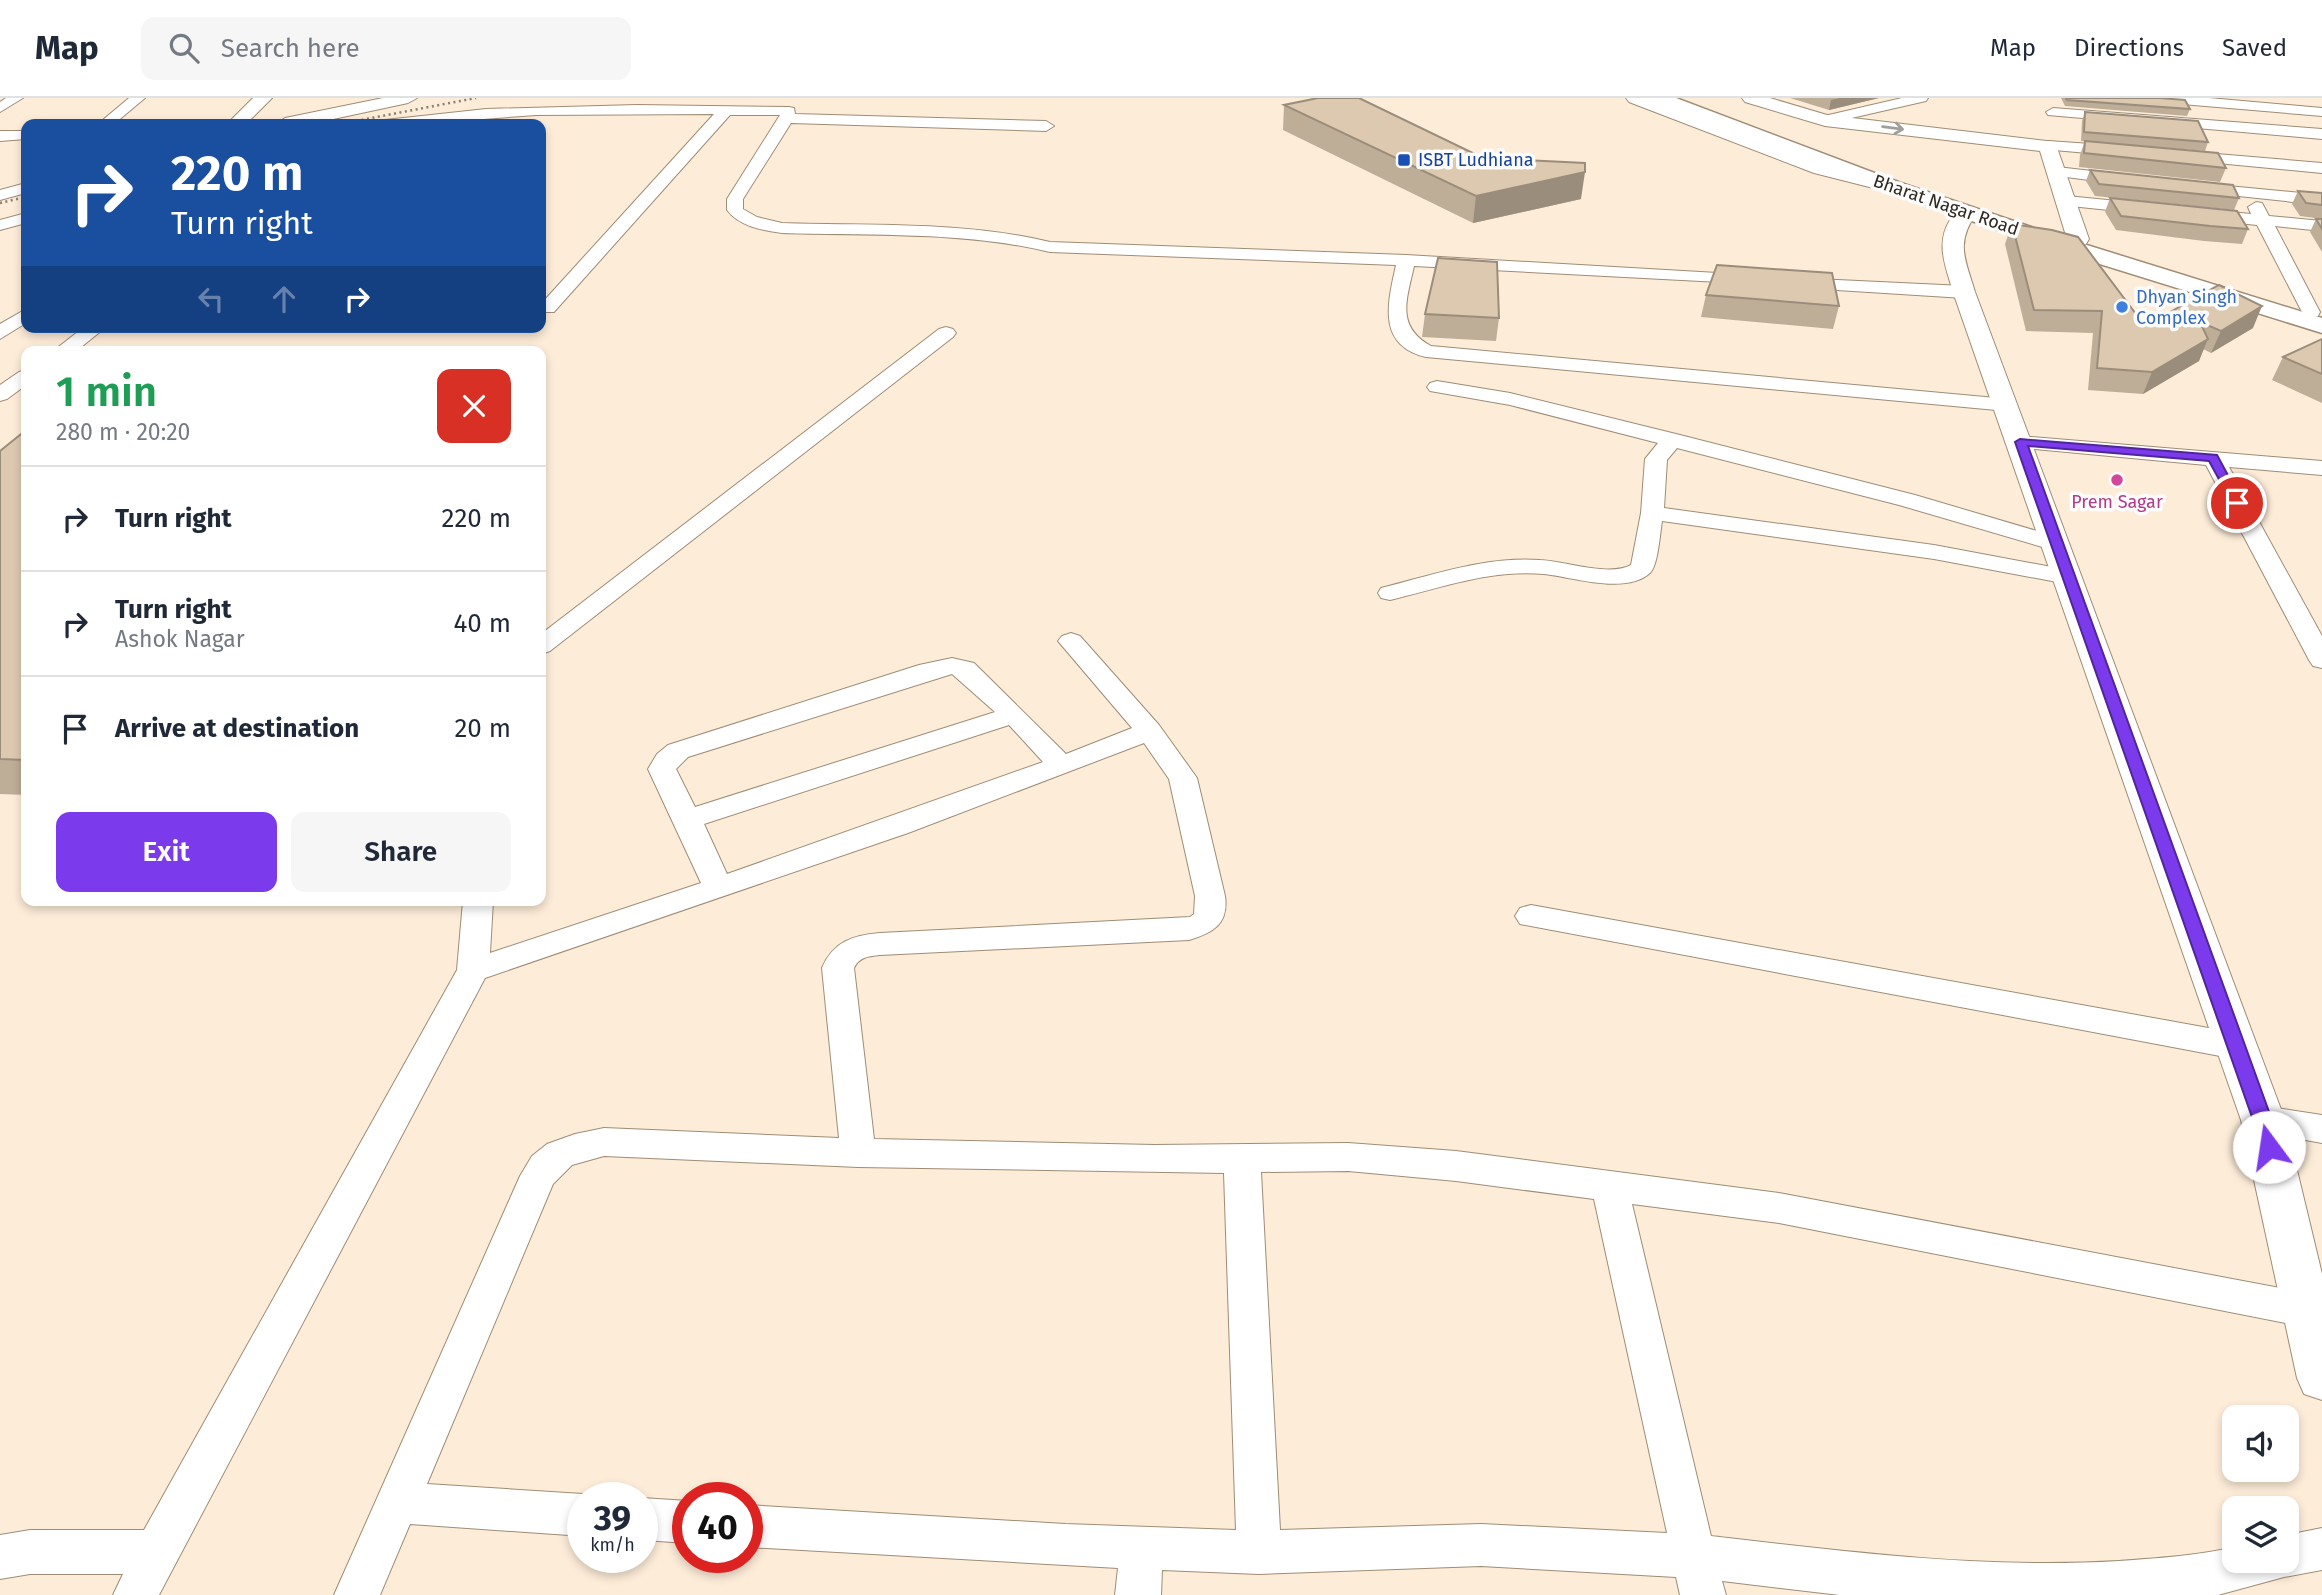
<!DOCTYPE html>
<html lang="en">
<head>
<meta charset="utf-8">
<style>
  :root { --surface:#fff; --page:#f6f6f7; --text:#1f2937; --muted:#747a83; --line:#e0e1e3; --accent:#7c3aed }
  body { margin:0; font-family:"Fira Sans",sans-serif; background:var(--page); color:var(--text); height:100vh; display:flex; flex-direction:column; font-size:26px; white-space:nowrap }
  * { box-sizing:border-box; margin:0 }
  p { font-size:23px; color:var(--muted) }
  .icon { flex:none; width:38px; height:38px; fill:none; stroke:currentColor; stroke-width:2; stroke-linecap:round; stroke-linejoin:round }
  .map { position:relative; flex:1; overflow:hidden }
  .drawer { position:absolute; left:21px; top:248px; width:525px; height:560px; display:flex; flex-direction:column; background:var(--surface); border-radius:14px; box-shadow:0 4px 10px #0003 }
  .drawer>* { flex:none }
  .top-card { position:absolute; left:21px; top:21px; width:525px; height:214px; border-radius:14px; box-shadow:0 4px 10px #0003; background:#1a4fa0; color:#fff; overflow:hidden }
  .fabs { position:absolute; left:2222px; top:1307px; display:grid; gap:14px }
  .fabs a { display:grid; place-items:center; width:77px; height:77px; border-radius:14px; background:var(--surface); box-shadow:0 4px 10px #0003; font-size:35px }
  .speed { position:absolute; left:567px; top:1384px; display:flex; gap:14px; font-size:35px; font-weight:700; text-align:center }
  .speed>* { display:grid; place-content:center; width:91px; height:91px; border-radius:50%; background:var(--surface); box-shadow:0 4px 10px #0003; line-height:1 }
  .speed small { font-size:18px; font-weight:400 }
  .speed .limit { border:10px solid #d22; background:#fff; color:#111 }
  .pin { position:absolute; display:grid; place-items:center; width:60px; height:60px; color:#fff; margin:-30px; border:4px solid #fff; border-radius:50%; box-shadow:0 2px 7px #0007 }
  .me { position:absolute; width:77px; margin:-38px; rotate:346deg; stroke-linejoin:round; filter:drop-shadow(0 0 5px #0008) }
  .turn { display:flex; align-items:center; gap:24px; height:147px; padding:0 35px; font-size:32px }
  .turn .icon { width:91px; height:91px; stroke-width:2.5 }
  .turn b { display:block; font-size:49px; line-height:60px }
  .lanes { display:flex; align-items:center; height:66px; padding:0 35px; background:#0003; justify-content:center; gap:35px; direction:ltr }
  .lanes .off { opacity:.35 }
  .round { display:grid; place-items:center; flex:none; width:74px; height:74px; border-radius:14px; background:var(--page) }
  .headline { display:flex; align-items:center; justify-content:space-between; height:119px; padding:0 35px }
  h1 { font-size:42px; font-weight:600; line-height:52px; color:#1e9e55 }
  .action { display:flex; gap:14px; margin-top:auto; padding:14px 35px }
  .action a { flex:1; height:80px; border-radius:14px; background:var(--accent); color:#fff; font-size:28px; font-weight:600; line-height:80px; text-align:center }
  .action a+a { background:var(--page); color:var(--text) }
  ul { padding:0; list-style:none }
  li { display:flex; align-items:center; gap:21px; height:105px; padding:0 35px; border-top:2px solid var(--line) }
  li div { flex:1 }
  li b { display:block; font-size:26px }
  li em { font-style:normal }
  header { display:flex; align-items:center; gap:42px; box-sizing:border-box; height:98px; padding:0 35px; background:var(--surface); border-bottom:2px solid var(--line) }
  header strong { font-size:33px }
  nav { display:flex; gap:38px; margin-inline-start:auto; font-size:24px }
  .search { width:490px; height:63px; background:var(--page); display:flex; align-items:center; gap:18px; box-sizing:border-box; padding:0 24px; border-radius:14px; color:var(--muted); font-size:26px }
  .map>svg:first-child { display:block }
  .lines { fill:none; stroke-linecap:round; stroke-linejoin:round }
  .minor-casing { stroke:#9f8c75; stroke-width:2 }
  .tertiary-casing { stroke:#9f8c75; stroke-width:2 }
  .primary-casing { stroke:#9f8c75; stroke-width:3 }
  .minor { fill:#fff; fill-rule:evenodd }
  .tertiary { fill:#fff; fill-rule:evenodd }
  .primary { fill:#fff; fill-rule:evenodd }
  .rail { stroke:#8b7f71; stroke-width:2.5; stroke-dasharray:2 3.5; stroke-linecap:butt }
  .wall { fill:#bead97 }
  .shaded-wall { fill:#9b8d7b }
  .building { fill:#ddc9b0; stroke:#9b8d7b; stroke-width:2 }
  .oneway { stroke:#a29e9a }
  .route { fill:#7c3aed; stroke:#51269a; stroke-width:2 }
  .transit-dot { fill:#1a4fb4; stroke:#fcfcfc; stroke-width:2.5 }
  .shop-dot { fill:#3f7fe0; stroke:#fcfcfc; stroke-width:2.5 }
  .hotel-dot { fill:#d1479c; stroke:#fcfcfc; stroke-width:2.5 }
  .labels { text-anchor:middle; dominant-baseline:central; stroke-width:7; stroke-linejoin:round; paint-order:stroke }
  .far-transit-label { font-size:18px; fill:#164399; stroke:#fcfcfc; text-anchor:start }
  .far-street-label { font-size:18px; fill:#30281f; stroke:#fcfcfc }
  .far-shop-label { font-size:18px; fill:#366cbe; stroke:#fcfcfc; text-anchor:start }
  .far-hotel-label { font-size:18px; fill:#b23c85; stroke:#fcfcfc }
</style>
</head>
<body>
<header>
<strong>Map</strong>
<div class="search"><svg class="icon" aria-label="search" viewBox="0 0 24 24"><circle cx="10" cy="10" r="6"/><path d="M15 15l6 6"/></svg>Search here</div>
<nav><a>Map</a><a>Directions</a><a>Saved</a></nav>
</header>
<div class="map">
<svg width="2322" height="1497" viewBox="0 0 2322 1497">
  <rect width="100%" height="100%" fill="#fdecd8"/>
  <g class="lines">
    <g class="minor-casing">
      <path id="minor" d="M6 0H23L0 14V4Z
        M129 0H145L114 26H98Z
        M1902 0H1928L1926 3 1825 26 1818 22 1820 19Z
        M2151 0H2209L2322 10V18L2158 4Z
        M637 7 789 9 794 10 795 16 1046 23 1054 28 1046 33 791 25 743 101V111L757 119 782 125C871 128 963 123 1050 144L1406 157 1752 177 1761 182 1758 186 1414 168C1407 201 1395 228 1431 248L2007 301 2014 303 2017 307 2014 311 2007 313 1426 259C1376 247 1388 204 1396 167L1050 154C963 133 871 138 782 135 762 132 740 129 727 112V101L780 17H730L554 214H541V206L714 16 536 17 417 26H378L385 22 486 11Z
        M2053 10 2322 31V41L2048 17 2046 14Z
        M0 33H26V41L0 43Z
        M2048 43 2121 48 2129 53 2121 58 2043 51 2040 48Z
        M2181 53 2322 65V75L2175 61 2173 58Z
        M2057 69 2127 77 2135 82 2127 87 2051 77 2049 74Z
        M26 85V95L0 102V92Z
        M2197 85 2322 97V107L2191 93 2189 90 2191 87Z
        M2067 98 2147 106 2155 111 2147 116 2061 107 2059 103 2061 99Z
        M2256 104 2262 105 2269 118 2322 123V133L2275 128 2320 214 2318 218H2304L2302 214 2257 127 2200 121 2192 116 2200 111 2251 116 2248 109Z
        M26 115V125L0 132V122Z
        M1795 180 1964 188 1973 194 1964 200 1789 189 1786 185 1789 181Z
        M26 211V225L0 241V226Z
        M84 229H106L75 254H52Z
        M946 229 953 231 956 235 953 239 550 553 541 556V536L939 231Z
        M26 272V287L7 301 0 303V287L19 274Z
        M1437 283 1510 295 1680 337 1915 397 2064 441 2068 446 2064 451 2056 453 1899 407 1677 350 1667 362 1664 410 1934 447 2068 472 2077 474 2080 479 2077 484 2068 486 1934 461 1662 423C1660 435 1658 468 1650 475 1626 497 1572 479 1544 476 1491 471 1440 490 1390 502L1381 500 1378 495 1381 490C1433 477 1486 458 1540 462 1565 463 1609 479 1631 467L1641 415 1645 361 1658 345 1510 307 1430 293 1427 289 1430 285Z
        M2020 338 2322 363V377L2229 369 2322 538V570L2313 568 2309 562 2206 367 2012 349 2009 344 2012 339Z
        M1071 535 1080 538 1159 627 1197 680 1225 798C1229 826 1213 835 1189 842L880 857C869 858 859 859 854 870L874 1041 1154 1047 1348 1045 1456 1053 1779 1095 2306 1195 2320 1200 2322 1204 2320 1224 2306 1229 1779 1125 1632 1106 1711 1438C1847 1454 1982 1471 2119 1463 2158 1460 2196 1458 2235 1449V1463H2287V1437L2322 1430V1472L2284 1479 2218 1497H1840L1722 1483 1726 1497H1680L1676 1479 1481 1468 1259 1476 1162 1472 1161 1497H1115L1118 1470 747 1449V1407L1065 1426 1236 1432 1224 1075 858 1069 604 1058 572 1067 553 1086 427 1386 583 1396 593 1400H583V1438L410 1426 380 1497H334L520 1078 532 1058 547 1046 575 1036 604 1030 839 1040 822 870C833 844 853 837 880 835L1190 819 1194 816 1195 798 1169 681 1144 645 908 735 485 880 159 1497H113L123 1476H30L0 1481V1437L30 1432H144L457 872 463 803H493L490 855 701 785 648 671 657 656 668 647 919 567 952 560 974 565 1066 656 1132 630 1058 543 1062 538ZM952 576 995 614 695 709 676 671 688 659ZM1009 627 1043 664 727 776 704 726ZM1348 1073 1456 1083 1594 1101 1667 1435 1481 1426 1280 1432 1261 1074Z
        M1531 807 2236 935 2248 939 2253 948 2248 957 2236 961 1520 826 1515 818 1520 810Z
        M2263 1008 2322 1017V1045L2251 1032 2245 1022 2251 1012Z
        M642 1400 688 1403V1445L642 1442Z"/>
    </g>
    <g class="tertiary-casing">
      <path id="tertiary" d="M253 0H272L246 26H227Z
        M383 0H417L408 5 310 26H276L285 20Z
        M1626 0H1651L1828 67 1900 85 1903 89 1900 93 1893 95 1814 75 1629 4Z
        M1742 0H1770L1827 17 2055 44 2089 141 2086 146H2070L2067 141 2040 53 1825 28 1745 4Z
        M1967 108 1974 110 1977 114C1955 146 1965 160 1975 194L2285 1022 2322 1176V1302L2304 1296 2297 1280 2241 1022 1953 194C1946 169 1935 146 1950 122 1955 115 1959 110 1967 108Z"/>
    </g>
    <g class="primary-casing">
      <path id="primary" d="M1650 0H1676L1901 85 2061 139 2322 220V235L2045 149 1887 93 1652 4Z"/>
    </g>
    <use href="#minor" class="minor"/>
    <use href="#tertiary" class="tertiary"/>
    <use href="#primary" class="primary"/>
    <path class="rail" d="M340 26 476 0
      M0 105 26 99"/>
  </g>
  <path class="wall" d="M1790 0H1879L1829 12Z
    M2061 0H2160L2190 11 2187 18 2065 8Z
    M1284 7 1483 60 1581 101 1473 125 1283 32Z
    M2085 14 2208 44 2205 53 2081 43 2082 23Z
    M2085 43 2226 70 2220 84 2079 69 2080 57Z
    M2090 72 2239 100 2234 112 2095 98 2086 83Z
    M2298 93 2322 95V121L2300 118 2292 106Z
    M2110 100 2248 131 2242 146 2204 143 2116 132 2105 114Z
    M2316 121H2322V154L2310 134Z
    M2012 126 2145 228 2219 187 2253 230 2211 255 2203 251 2199 263 2143 296 2088 292 2093 235 2026 233 2005 146Z
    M1706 197 1839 208 1833 231 1701 219Z
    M1425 216 1499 220 1496 243 1422 239Z
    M2322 241V305L2272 282 2283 259Z
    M26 332V697L0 696V353Z"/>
  <path class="shaded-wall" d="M1840 0H1879L1829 12 1831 2Z
    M1585 74 1581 101 1473 125 1476 98Z
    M2262 208 2253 230 2211 255 2221 233Z
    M2208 241 2199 263 2143 296 2152 274Z"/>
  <path class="building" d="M1318 0H1359L1483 60 1585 65V74L1476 98 1284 7Z
    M2066 0H2160L2185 2 2190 11 2067 2Z
    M2085 14 2198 23 2208 44 2084 34Z
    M2085 43 2218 55 2226 70 2084 55Z
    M2090 72 2233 87 2239 100 2099 86Z
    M2298 93 2322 95V107L2306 105Z
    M2110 100 2237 113 2248 131 2210 128 2121 118Z
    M2316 121H2322V131Z
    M2012 126 2052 132 2078 139 2145 228 2219 187 2262 208 2221 233 2200 224 2208 241 2152 274 2097 270 2102 213 2034 212Z
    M1438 160 1497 164 1499 220 1425 216Z
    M1717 167 1832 175 1839 208 1706 197Z
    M2322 241V276L2283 259Z
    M26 332V662L0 661V353Z"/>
  <defs><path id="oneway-shaft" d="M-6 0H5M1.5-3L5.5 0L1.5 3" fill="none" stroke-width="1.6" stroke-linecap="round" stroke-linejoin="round" transform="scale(1.75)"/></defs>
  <use class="oneway" href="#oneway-shaft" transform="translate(1893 30) rotate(7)"/>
  <path class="route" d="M2020 341 2217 357 2243 405 2233 407 2209 363 2028 348 2272 1022 2279 1049 2276 1054 2269 1056 2262 1054 2253 1022 2015 344Z"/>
  <rect class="transit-dot" x="1397" y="55" width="14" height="14" rx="3.5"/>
  <circle class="shop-dot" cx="2122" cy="209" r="7"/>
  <circle class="hotel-dot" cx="2117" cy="382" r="7"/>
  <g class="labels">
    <g class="far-transit-label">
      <text x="1418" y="62">ISBT Ludhiana</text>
    </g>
    <g class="far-street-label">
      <text transform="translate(1946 107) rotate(19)">Bharat Nagar Road</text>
    </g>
    <g class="far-shop-label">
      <text x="2136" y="199">Dhyan Singh<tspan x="2136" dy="21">Complex</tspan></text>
    </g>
    <g class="far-hotel-label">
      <text x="2117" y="404">Prem Sagar</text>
    </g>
  </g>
</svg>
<div class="fabs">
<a><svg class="icon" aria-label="sound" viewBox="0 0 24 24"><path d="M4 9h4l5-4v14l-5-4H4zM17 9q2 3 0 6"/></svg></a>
<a><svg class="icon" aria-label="layers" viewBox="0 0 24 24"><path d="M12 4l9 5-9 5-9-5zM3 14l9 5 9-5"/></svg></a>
</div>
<div class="speed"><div>39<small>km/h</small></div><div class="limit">40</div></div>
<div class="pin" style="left:2237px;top:405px;background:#d93025"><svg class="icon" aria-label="arrive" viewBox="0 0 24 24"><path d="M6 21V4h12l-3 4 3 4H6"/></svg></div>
<svg class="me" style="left:2269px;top:1049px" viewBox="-20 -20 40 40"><circle r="19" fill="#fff"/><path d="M0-13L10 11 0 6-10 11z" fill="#7c3aed"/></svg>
<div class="top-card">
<div class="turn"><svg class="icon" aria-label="right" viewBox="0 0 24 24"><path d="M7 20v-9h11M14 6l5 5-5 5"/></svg><div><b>220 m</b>Turn right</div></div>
<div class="lanes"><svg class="icon off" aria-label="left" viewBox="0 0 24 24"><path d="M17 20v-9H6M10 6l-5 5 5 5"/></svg><svg class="icon off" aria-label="ahead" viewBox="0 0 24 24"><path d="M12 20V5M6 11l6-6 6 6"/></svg><svg class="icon" aria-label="right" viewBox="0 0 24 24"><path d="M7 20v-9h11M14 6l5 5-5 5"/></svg></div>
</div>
<section class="drawer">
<div class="headline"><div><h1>1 min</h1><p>280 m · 20:20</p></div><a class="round" style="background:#d93025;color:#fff"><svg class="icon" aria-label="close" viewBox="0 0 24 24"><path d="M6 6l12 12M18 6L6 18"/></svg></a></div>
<ul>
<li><svg class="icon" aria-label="right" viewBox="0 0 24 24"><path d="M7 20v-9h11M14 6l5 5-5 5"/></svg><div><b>Turn right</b></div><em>220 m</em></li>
<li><svg class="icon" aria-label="right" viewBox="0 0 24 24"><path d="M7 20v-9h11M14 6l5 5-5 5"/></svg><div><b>Turn right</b><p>Ashok Nagar</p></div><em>40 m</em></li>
<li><svg class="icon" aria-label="arrive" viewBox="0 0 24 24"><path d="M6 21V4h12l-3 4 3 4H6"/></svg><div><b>Arrive at destination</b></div><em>20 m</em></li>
</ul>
<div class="action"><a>Exit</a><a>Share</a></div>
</section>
</div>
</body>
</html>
